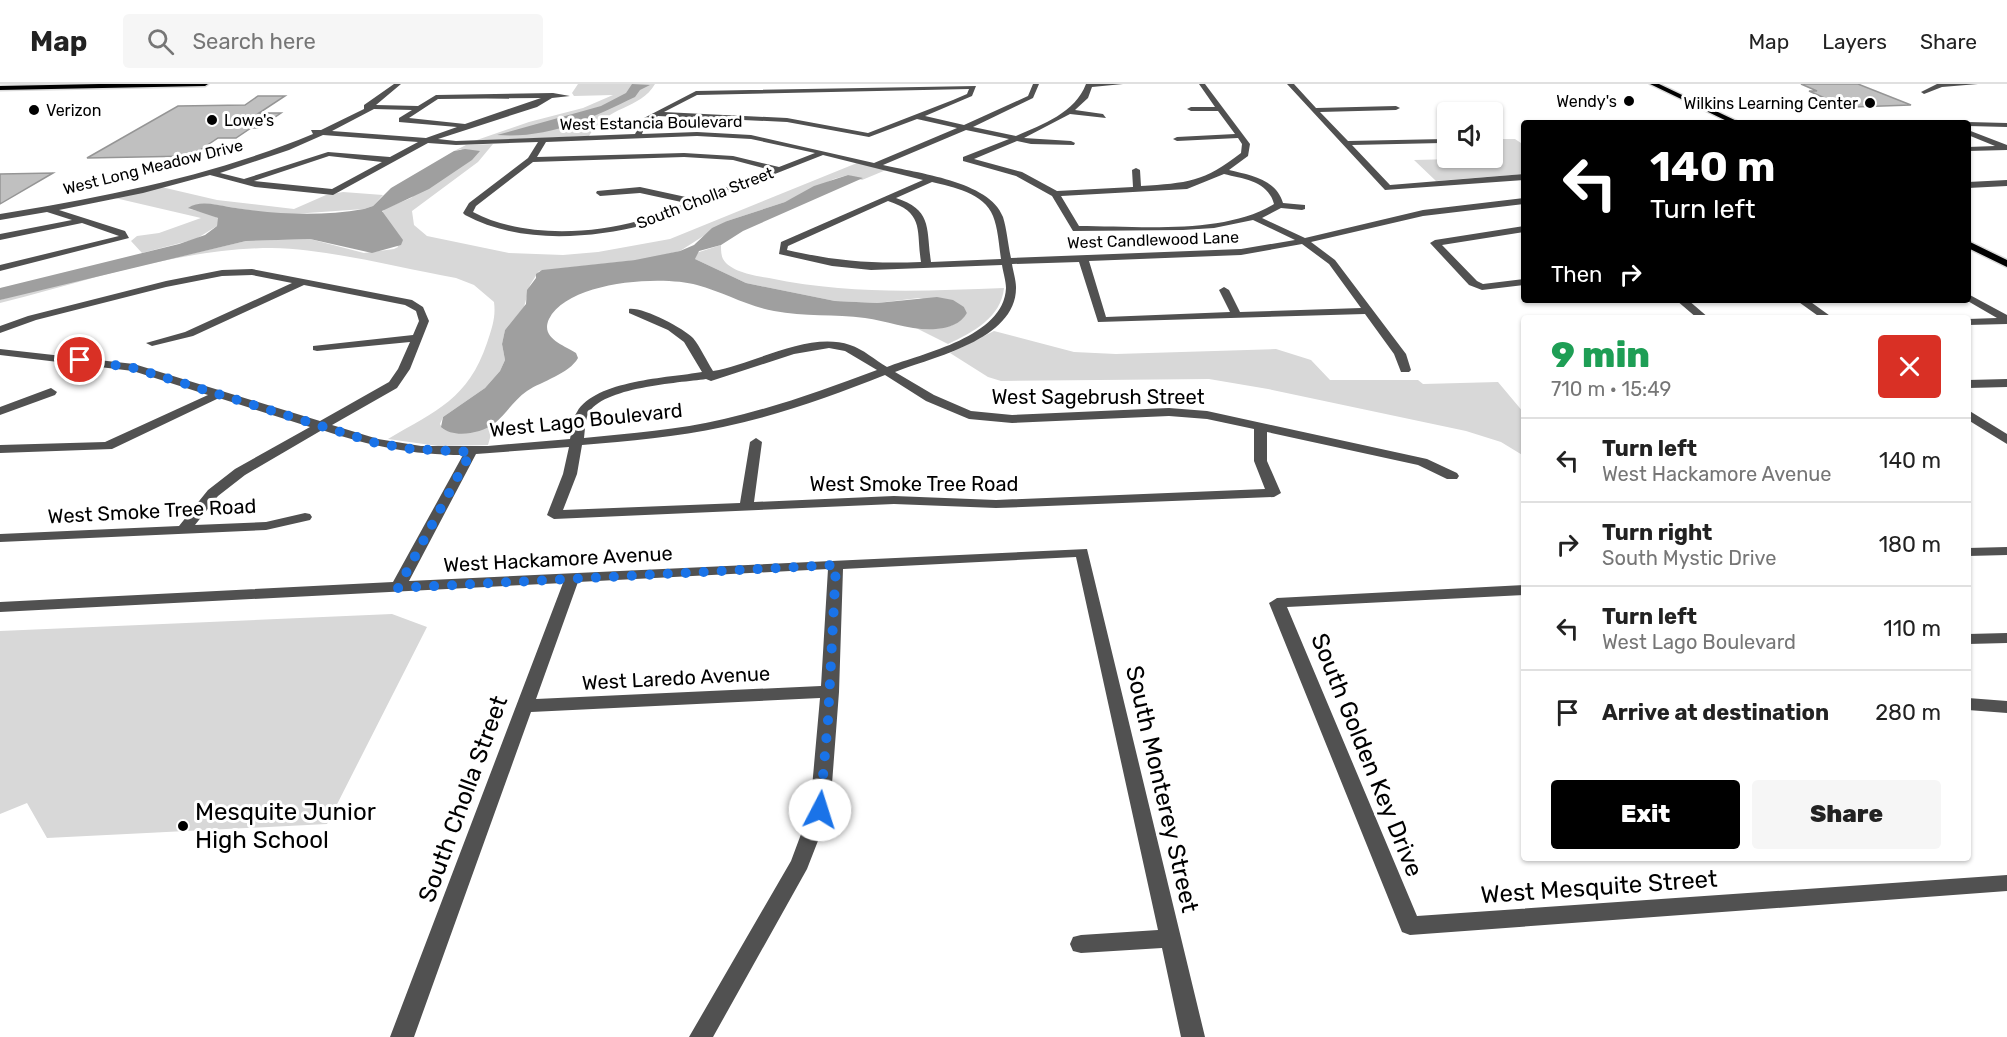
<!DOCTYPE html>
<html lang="en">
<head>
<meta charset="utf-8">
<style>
  :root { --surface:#fff; --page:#f6f6f6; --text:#222; --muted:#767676; --line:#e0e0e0; --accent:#000 }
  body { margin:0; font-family:Rubik,sans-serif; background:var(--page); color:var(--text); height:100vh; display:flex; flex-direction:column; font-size:22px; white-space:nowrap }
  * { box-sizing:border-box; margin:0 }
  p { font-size:20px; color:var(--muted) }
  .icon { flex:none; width:33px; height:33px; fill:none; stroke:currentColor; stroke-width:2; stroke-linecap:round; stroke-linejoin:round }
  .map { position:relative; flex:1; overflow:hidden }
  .drawer { position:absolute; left:1521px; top:231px; width:450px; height:546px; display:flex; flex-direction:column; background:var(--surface); border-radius:6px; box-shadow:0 2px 4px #0004 }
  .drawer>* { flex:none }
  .hud { position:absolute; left:1521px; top:36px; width:450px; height:183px; border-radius:6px; box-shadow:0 2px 4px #0004; background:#000; color:#fff; overflow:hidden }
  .controls { position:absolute; left:1437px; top:18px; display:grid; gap:12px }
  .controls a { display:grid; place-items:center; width:66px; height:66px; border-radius:6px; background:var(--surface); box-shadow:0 2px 4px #0004; font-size:30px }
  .pin { position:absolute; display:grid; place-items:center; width:51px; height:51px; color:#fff; margin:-26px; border:3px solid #fff; border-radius:50%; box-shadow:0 2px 6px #0007 }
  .me { position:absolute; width:66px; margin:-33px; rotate:5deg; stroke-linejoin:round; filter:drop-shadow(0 0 4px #0008) }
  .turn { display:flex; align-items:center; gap:21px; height:126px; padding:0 30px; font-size:27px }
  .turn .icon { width:78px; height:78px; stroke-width:2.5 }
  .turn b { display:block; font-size:42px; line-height:51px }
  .then { display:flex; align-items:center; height:57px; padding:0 30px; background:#0003; gap:12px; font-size:22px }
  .round { display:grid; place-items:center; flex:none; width:63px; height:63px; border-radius:6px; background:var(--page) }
  .overview { display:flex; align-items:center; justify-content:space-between; height:102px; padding:0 30px }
  h1 { font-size:36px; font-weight:800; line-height:45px; color:#1e9e55 }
  .action { display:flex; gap:12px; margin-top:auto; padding:12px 30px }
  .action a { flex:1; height:69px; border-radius:6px; background:var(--accent); color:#fff; font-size:24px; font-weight:800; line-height:69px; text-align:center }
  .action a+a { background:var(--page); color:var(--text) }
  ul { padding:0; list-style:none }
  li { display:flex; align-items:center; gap:18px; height:84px; padding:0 30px; border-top:2px solid var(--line) }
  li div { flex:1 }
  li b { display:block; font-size:22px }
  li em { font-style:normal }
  header { display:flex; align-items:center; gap:36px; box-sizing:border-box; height:84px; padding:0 30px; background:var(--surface); border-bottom:2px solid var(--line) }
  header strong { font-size:28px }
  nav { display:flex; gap:33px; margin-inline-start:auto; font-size:21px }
  .search { width:420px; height:54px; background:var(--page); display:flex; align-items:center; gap:15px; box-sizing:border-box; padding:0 21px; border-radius:6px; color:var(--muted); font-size:22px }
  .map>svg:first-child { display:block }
  .green { fill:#d8d8d8 }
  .water { fill:#9f9f9f }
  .building { fill:#c0c0c0; stroke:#959595; stroke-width:1.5 }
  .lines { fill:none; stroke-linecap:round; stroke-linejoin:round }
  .major-casing { stroke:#dbdbdb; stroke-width:3 }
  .minor { fill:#515151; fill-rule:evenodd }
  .major { fill:#000; fill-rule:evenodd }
  .route { stroke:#1a73e8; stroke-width:10; stroke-dasharray:0 18 }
  .poi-dot { fill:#000; stroke:#fff; stroke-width:2 }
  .labels { text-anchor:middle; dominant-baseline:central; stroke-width:6; stroke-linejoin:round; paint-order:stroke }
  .far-poi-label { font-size:16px; fill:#000; stroke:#fff; text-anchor:end }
  .far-street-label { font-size:16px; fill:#000; stroke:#fff }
  .street-label { font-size:20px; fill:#000; stroke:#fff }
  .near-street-label { font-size:24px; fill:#000; stroke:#fff }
  .near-poi-label { font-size:24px; fill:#000; stroke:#fff; text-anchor:start }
</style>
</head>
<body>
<header>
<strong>Map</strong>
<div class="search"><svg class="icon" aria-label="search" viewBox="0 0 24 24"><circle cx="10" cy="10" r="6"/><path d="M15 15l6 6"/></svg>Search here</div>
<nav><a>Map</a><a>Layers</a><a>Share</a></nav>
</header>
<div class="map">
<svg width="2007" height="953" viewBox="0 0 2007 953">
  <rect width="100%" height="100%" fill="#fff"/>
  <path class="green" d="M578 0H655C640 26 607 21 589 52L474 57 529 38 583 24 613 11 574 12 572 9Z
    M1493 55H1515L1524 61V90L1436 97 1414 76 1492 74Z
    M493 60 478 78 412 127 414 141 427 152 509 169 563 171 598 168 670 155 857 79 886 86 862 96 848 91 834 95 785 118 727 137 680 167 646 175 539 187 530 201 524 223 505 246 502 260 505 276 500 287 485 304 443 333 440 340 443 345 465 349 494 340 488 361 438 362 388 355C437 326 468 315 487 259 492 244 496 233 494 218L474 201 456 194C399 184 330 165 272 164 180 164 88 197 0 219V216L19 210 246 157 310 155 364 169 394 165 398 163 382 130 384 125 411 114 462 65 454 67 466 61Z
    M157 102 217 116 294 125 326 111 343 108 383 111 373 122 364 125 279 131 210 120 195 121 189 125 211 130 219 135 217 142 196 155 142 169 131 157 137 152 159 149 201 134 115 114Z
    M721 161C721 165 721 171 723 175 730 188 756 192 769 194 851 211 921 207 1004 204 1001 234 973 248 948 260L916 244C934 246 956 246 967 229L964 223 919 214 877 219 835 217 746 199 695 175 696 169Z
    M994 247 1074 268 1116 270 1276 265 1311 276 1330 296H1418L1423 300 1498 298 1524 329V372L1501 358 1466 347 1268 305 1209 295 1001 297 988 293 950 269Z
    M392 530 427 543 327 740 47 754 27 719 0 730V547Z"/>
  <path class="water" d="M632 0 650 1 640 6 635 13C591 34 549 55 497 51L601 22 626 9Z
    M465 65 480 67 472 76 429 105 382 127 403 156 401 161 372 169 310 155 246 157 0 216V204L179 160 205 151 217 142 218 134 188 124C200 116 215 121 229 123 274 130 318 133 364 125L373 122 391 104 454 67Z
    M848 91 863 94 743 147 721 161 699 167 695 175 746 199 835 217 877 219 937 213 953 216 964 223 967 229C961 240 948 244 936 245 912 247 888 237 865 234 835 230 804 233 774 227 747 222 723 208 697 201 662 191 568 197 549 235 540 254 564 261 576 269L578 274C569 290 542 297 527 307 514 316 506 330 494 340 481 349 454 355 441 343L443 333 485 304 500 287 505 276 502 260 505 246 526 220 527 206 536 194V190L542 186 635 176 680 167 694 161 712 144 727 137 785 118 814 102Z"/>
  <path class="building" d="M1801 0H1858L1911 21 1854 23 1840 21 1809 7H1817Z
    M258 12H285L259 29H281L259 44H251L236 54H218L191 72 87 74 178 22 245 21Z
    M53 89 0 120V90Z"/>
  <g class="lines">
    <g class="major-casing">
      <path id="major" d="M99 0H208L205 2 0 6V2Z
        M1650 0H1659L1741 39H1731Z
        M1968 157 2007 176V183L1968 164Z"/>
    </g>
    <path class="minor" d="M394 0H401L376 21 418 22 436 11 553 9 570 12 552 14 537 23 438 55 456 57 635 50 644 34 696 7 976 2 972 12 925 32 964 41 1028 12 1033 0H1039L1033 14 973 43 1016 52C1043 40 1075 29 1086 0H1123L1092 3 1088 14 1075 26 1103 30 1106 34 1070 30 1024 54 1071 57 1075 59 1074 61 1031 60 1017 57 974 75 1022 88 1057 107 1133 103 1132 86 1136 84 1140 86 1141 102C1187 99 1204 98 1241 69L1242 60 1238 54 1177 57 1173 55 1177 53 1235 50 1218 27H1191L1187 25 1191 23H1215L1199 0H1205L1250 60 1248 72 1229 86C1250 91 1276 95 1283 119L1305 121V125L1302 126 1281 124 1262 134 1305 154 1423 126 1524 114V120L1423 132 1311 158 1335 176 1406 270 1411 286 1409 288H1401L1394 270 1365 230 1098 238 1079 178 1012 180C1013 187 1016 196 1016 203 1017 256 932 273 895 288L934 311 971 327 1012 331 1169 324 1207 327 1427 375 1457 389 1459 392 1457 395H1447L1418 381 1267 348V377L1281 409 1274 413 996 424 894 420 554 435 547 431 563 390 569 363 476 370 409 497 1087 465 1205 953H1181L1162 864 1081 869 1073 867 1070 860 1073 853 1081 851 1158 846 1076 473 843 485 839 608 830 726 807 785 713 953H689L791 777 810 726 820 614 531 628 414 953H390L563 499 0 528V518L393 498 463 371C412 371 371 362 322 346L245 391 218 412 195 441 266 438 305 429 310 430 312 433 310 436 266 446 0 458V450L179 442 208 406 235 385 310 343 219 314 112 365 0 369V361L105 358 208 311 133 287 0 271V265L134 280 320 337 389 298 398 285 410 258 317 267 313 266V262L413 251 419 237 416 227 405 221 304 201 193 252 152 262 146 259 185 248 292 199 252 191 222 192 166 203 36 236 0 249V242L28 232 166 197 222 186 252 185 412 216 423 223 429 237 410 285 397 304 332 341 378 355 421 362H488L570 355C572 347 572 335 577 328 596 296 668 294 702 288L684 258 668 246 629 229V225C643 223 683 244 693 254 701 264 706 276 713 287 755 280 808 247 850 261 863 265 875 276 887 283 923 269 1004 253 1006 204 1006 197 1003 188 1002 181L871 186 832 182 779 170 781 158 923 96 823 71 645 141C587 155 519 160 465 131L463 129 469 119 528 74 538 58 456 61 428 59 333 111 255 103 210 91 143 109 59 126 125 147 129 154 0 187V181L119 152 82 139 0 156V150L72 136 47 128 0 136V130C108 112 212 92 313 50L311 46H321L364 25V21ZM969 5 967 10 953 16 868 49 787 34 664 28 697 11ZM541 14 465 40 409 34 438 15ZM374 25 412 26 399 34V38L457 43 426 54 332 47ZM658 32 787 38 869 53 917 35 957 44 874 79 751 51 697 48 642 50 645 41ZM966 46 1009 55 963 73V77L1016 92 1052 112 1073 147 1183 146 1214 144 1253 136 1295 156 1241 165 1011 174C1008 161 1007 146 1003 133 990 97 916 89 883 81ZM323 51 418 58 390 73 328 68 244 95 220 89 289 66ZM697 52 751 55 815 69 779 83 733 72 684 69 537 73 546 58ZM329 72 382 78 332 105 254 97ZM684 73 733 76 771 86 695 115 640 103 597 107 596 109 600 112 640 109 686 119C670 125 654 133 638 137 587 151 520 153 473 128L476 122 533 78ZM1224 90C1244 95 1268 97 1274 120 1224 151 1137 142 1079 142L1061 112 1187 105ZM932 98C953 103 984 109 993 132 998 144 999 162 1001 175L931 178C926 145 933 126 896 114ZM888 117C925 129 916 146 921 178 871 180 836 177 787 166L788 162ZM1302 160 1329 180 1361 224 1240 228 1229 206 1224 203 1219 206 1230 228 1106 233 1089 177 1241 171ZM829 264 845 267 877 286C827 305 776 323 724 335 678 346 631 349 584 354 585 347 585 337 588 330 602 303 678 299 706 295L711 297 794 270ZM885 291 926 317 969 335 1012 339 1169 332 1207 335 1254 345V377L1265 405 996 416 894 412 754 418 762 358 756 354 750 358 740 419 563 426 577 390 582 361C629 357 677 353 723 343 779 331 832 312 885 291ZM828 485 821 602 536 615 578 498Z
      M1287 0H1294L1316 24 1396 22 1400 24 1396 26 1320 28 1348 57 1445 55V59H1442L1352 61 1390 101 1524 90V96L1385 106Z
      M1937 0H1978L1942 3 1924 10 1921 8Z
      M1968 38 2007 39V43L1968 42V39H1965Z
      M1968 46 2007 61V66L1968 67V63L1995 62 1968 51Z
      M2007 96V102L1968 104V98Z
      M1524 142V148L1442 161 1477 197 1483 200 1524 195V201L1482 206 1469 201 1430 159 1435 156Z
      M1968 210 2007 231V240L1968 241V235L1997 234 1966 216H1968Z
      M1676 216H1688L1709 234H1697Z
      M1796 216H1808L1833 234H1821Z
      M2007 295V303L1968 304V296Z
      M51 304 57 308 55 311 0 331V323Z
      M1968 326 2007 350V360L1968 336Z
      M2007 463V471L1968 472V464Z
      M1524 501V511L1287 523 1417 832 2007 791V807L1410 851 1402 848 1269 519 1277 514Z
      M2007 549V559L1968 560V550Z
      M1968 614 2007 617V629L1968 626Z"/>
    <use href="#major" class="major"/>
  </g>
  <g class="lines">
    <path class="route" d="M80 276 134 284 376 359 411 365 471 368 398 504 836 481 828 636 820 726"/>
  </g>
  <g class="poi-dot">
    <circle cx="1629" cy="17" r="6"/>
    <circle cx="1870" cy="19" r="6"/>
    <circle cx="34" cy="26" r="6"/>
    <circle cx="212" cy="36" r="6"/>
    <circle cx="183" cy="742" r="6"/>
  </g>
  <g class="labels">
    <g class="far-poi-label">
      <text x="1617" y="17">Wendy's</text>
      <text x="1858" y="19">Wilkins Learning Center</text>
      <text x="46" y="26" text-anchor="start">Verizon</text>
      <text x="224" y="36" text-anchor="start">Lowe's</text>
    </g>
    <g class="far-street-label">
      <text transform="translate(651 39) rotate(-1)">West Estancia Boulevard</text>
      <text transform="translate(153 83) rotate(-14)">West Long Meadow Drive</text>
      <text transform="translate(705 114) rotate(-21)">South Cholla Street</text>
      <text transform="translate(1153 156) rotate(-2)">West Candlewood Lane</text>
    </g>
    <g class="street-label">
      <text x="1098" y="313">West Sagebrush Street</text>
      <text transform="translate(586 336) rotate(-6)">West Lago Boulevard</text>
      <text x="914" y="400">West Smoke Tree Road</text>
      <text transform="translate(152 427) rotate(-3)">West Smoke Tree Road</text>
      <text transform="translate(558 475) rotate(-3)">West Hackamore Avenue</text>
      <text transform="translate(676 594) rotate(-3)">West Laredo Avenue</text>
    </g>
    <g class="near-street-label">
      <text transform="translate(1367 671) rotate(68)">South Golden Key Drive</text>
      <text transform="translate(1162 705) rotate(77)">South Monterey Street</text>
      <text transform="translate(463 715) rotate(-70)">South Cholla Street</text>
      <text transform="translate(1599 803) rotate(-4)">West Mesquite Street</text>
    </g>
    <g class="near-poi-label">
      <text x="195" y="728">Mesquite Junior<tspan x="195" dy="28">High School</tspan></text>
    </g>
  </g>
</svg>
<div class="controls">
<a><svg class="icon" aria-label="sound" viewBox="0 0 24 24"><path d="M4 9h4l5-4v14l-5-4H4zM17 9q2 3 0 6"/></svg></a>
</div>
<div class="pin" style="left:80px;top:276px;background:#d93025"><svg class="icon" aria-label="arrive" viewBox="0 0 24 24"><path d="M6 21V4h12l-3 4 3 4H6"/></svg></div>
<svg class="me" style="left:820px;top:726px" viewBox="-20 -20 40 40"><circle r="19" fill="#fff"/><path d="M0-13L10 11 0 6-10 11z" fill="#1a73e8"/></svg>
<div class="hud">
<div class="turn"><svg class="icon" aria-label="left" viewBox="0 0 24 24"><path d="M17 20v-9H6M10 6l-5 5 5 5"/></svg><div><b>140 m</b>Turn left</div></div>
<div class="then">Then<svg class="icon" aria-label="right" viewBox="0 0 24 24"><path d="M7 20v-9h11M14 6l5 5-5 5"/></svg></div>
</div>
<section class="drawer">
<div class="overview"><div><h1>9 min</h1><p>710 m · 15:49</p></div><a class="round" style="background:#d93025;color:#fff"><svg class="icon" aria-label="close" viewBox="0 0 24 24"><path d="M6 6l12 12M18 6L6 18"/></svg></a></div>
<ul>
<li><svg class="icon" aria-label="left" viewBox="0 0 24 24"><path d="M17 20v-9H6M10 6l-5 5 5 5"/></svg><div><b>Turn left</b><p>West Hackamore Avenue</p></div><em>140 m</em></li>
<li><svg class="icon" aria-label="right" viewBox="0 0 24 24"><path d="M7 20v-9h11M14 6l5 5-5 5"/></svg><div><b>Turn right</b><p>South Mystic Drive</p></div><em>180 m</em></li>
<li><svg class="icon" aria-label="left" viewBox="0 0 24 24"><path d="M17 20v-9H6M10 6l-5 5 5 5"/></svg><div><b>Turn left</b><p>West Lago Boulevard</p></div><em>110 m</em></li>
<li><svg class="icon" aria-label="arrive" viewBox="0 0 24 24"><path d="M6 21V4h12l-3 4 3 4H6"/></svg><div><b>Arrive at destination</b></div><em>280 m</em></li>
</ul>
<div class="action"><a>Exit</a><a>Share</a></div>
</section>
</div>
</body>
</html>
